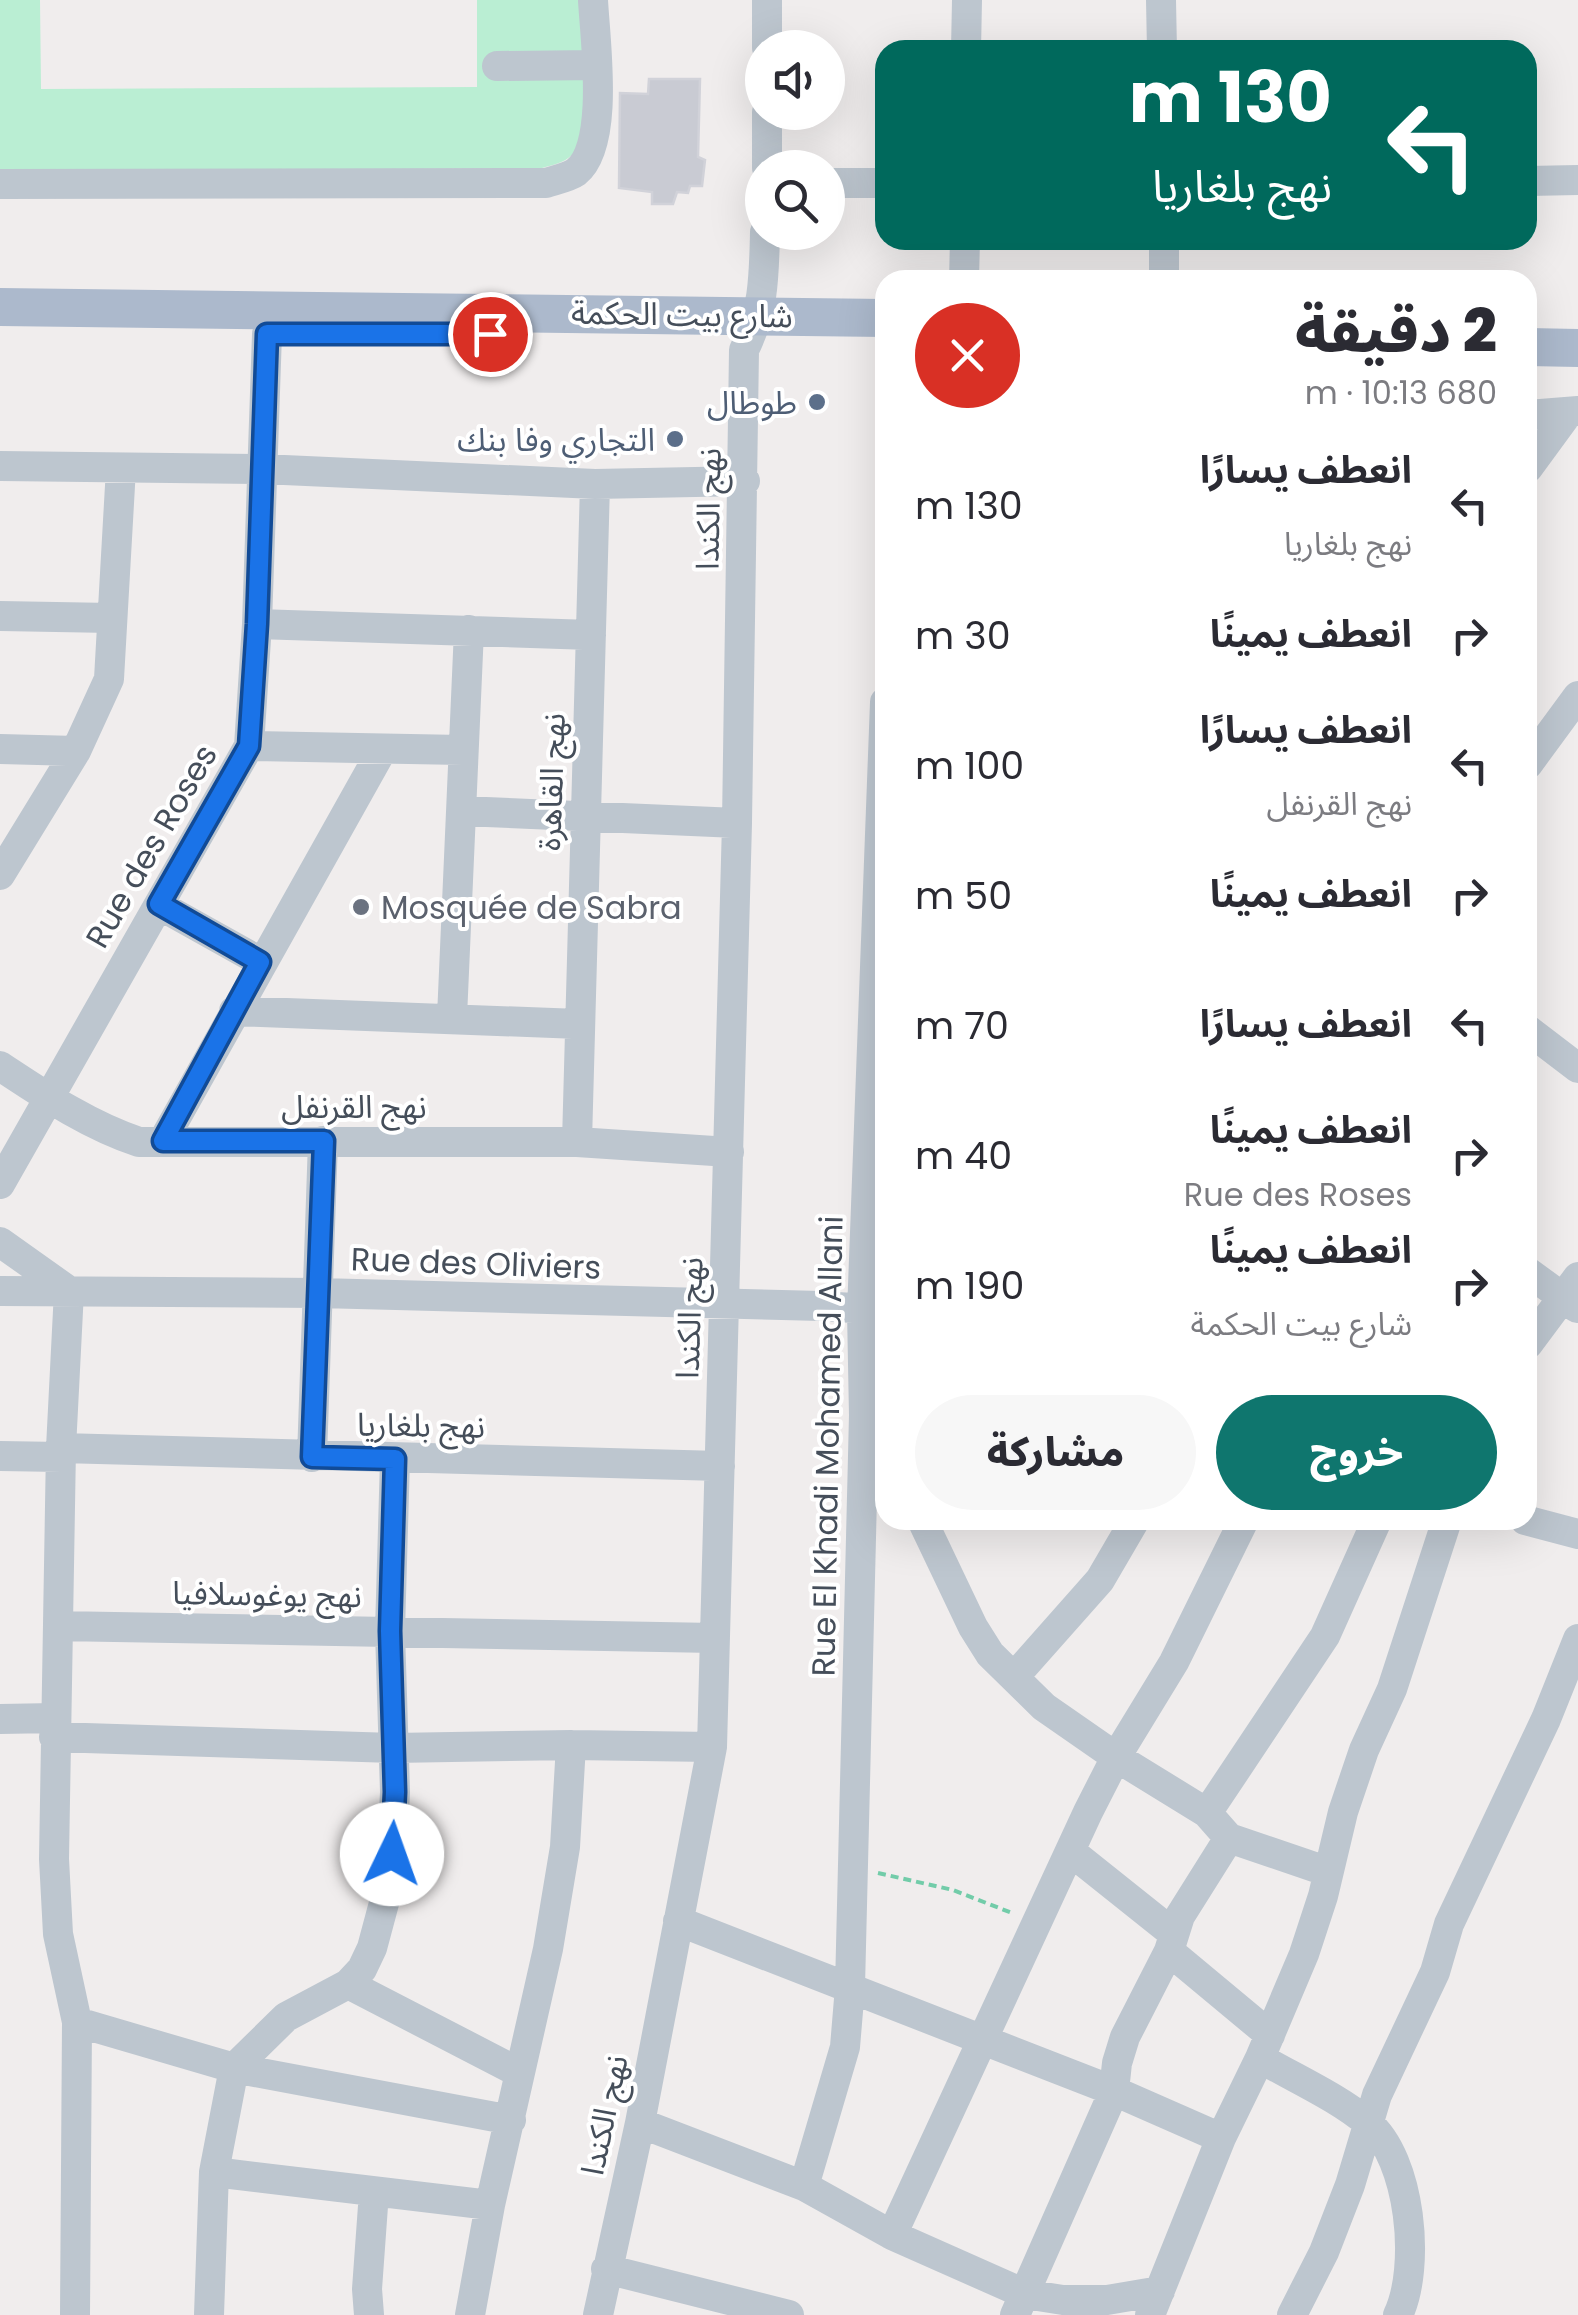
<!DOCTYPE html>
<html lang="ar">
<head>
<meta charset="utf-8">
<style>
  :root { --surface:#fff; --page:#f7f7f7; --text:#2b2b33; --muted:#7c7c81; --accent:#0f766e }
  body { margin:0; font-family:Poppins,"Noto Sans Arabic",sans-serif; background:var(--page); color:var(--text); direction:rtl; height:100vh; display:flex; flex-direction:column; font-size:38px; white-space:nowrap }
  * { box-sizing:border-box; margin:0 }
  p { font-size:32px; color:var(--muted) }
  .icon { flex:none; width:55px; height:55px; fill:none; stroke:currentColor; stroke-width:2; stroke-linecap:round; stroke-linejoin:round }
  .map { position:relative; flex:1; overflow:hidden; direction:ltr }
  .details { position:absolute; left:875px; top:270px; width:662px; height:1260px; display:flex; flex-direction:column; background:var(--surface); border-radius:30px; box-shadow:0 10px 40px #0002; direction:rtl }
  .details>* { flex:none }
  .guide { position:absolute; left:875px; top:40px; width:662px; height:210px; border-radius:30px; box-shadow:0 10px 40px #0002; direction:rtl; background:#00695c; color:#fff; overflow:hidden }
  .buttons { position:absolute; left:745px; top:30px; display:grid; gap:20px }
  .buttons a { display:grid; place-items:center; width:100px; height:100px; border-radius:50%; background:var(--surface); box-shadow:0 10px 40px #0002; font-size:50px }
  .pin { position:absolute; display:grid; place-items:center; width:85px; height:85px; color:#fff; margin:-42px; border:5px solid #fff; border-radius:50%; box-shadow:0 2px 10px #0007 }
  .me { position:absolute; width:110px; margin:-55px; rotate:3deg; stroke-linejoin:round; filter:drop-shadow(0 0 8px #0008) }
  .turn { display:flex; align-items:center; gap:35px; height:210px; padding:0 40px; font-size:45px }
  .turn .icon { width:130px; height:130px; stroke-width:2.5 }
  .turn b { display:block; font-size:70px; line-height:85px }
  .round { display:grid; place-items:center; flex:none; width:105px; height:105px; border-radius:52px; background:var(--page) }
  .headline { display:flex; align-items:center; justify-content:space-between; height:170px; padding:0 40px }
  h1 { font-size:60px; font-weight:800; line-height:75px }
  .primary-button { display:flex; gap:20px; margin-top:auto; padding:20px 40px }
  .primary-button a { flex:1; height:115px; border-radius:60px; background:var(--accent); color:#fff; font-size:40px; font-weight:800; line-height:115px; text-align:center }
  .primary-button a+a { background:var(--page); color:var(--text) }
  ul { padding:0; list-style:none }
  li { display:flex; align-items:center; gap:30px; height:130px; padding:0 40px }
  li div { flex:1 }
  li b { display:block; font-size:38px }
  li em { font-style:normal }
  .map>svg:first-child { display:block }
  .green { fill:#baeed3 }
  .building { fill:#c9cbd3; stroke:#d1d2d9; stroke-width:2.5 }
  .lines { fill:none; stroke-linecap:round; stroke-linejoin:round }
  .path { stroke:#72cca9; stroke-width:4; stroke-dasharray:8 5; stroke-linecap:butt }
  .minor { stroke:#bdc6cf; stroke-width:30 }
  .major { stroke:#acb9cc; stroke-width:38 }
  .route-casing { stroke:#114b97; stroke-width:25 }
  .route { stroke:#1a73e8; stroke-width:18 }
  .service-dot { fill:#5c6f8a; stroke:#fff; stroke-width:4 }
  .worship-dot { fill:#6b7280; stroke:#fff; stroke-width:4 }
  .labels { text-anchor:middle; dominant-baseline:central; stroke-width:8; stroke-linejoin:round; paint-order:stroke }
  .street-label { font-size:32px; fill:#454e5a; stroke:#fff }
  .service-label { font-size:32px; fill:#4e5e75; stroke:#fff; text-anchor:end }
  .worship-label { font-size:32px; fill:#5b616d; stroke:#fff; text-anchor:start }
</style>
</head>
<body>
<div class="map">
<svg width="1578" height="2315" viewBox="0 0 1578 2315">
  <rect width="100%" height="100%" fill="#f0eded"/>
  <path class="green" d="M0 0H40L41 89 477 87V0H584C584 33 593 125 576 150 568 162 556 164 542 168L0 172Z"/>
  <path class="building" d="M649 79H700L698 157 705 160 702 186H690L688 193 677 192 673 204H652V192L619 188 620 93 648 94Z"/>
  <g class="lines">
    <path class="path" d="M878 1873 953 1890 1012 1913"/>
    <path class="minor" d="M1161 0 1162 50
      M767 48V0
      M966 50 967 0
      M497 66 595 65
      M767 168V112
      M1528 181 1578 180
      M828 183H885
      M0 184 546 183C555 180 569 177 576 172 610 145 595 40 593 0
      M1164 240V280
      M964 280 965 240
      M1528 415 1578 411
      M0 466 262 469 595 484 745 481
      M1528 468 1569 412
      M0 616 112 618
      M257 624 591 635
      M249 746 462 750
      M0 749 76 751
      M1528 764 1578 696
      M462 811 737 823
      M0 875 76 751 109 679 121 468
      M159 905 261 962
      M234 1011 579 1024
      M452 1017 469 630
      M1528 1030 1578 1068
      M0 1066C44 1095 88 1125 139 1142H577L729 1152
      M163 1141 382 750
      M577 1142 595 484
      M0 1184 249 746 257 624 267 334
      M0 1242 69 1291 61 1448 54 1859 58 1934 77 2022 75 2315
      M1528 1272 1577 1308
      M0 1291 319 1293 821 1306 853 1308 885 1326
      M1528 1344 1578 1277
      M61 1448 720 1466
      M0 1456 61 1457
      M312 1457 323 1141
      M922 1520 973 1627 990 1654 1044 1707 1116 1757 1207 1813 1229 1838 1326 1871
      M1525 1520 1578 1534
      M58 1626 715 1638
      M1014 1677 1100 1580 1135 1520
      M0 1719 55 1718
      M54 1737 393 1748 571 1745 712 1747
      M1207 1813 1325 1636 1377 1520
      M1070 1851 1174 1934
      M678 1921 1114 2091 1221 2138
      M1169 1951 1270 2035
      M348 1984 520 2073
      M77 2022 234 2068 511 2120
      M1260 2058C1294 2078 1339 2098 1368 2123 1411 2159 1421 2267 1398 2315
      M640 2123 804 2186 892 2235 1025 2294 1063 2300H1107L1160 2291
      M214 2172 490 2205
      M804 2186 845 2047 850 1987 864 1415 862 1312 885 702
      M892 2235 1088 1812 1116 1757 1174 1662 1244 1520
      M606 2269 789 2315
      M209 2315 214 2172 234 2068 286 2017 348 1984 362 1969 372 1948 391 1877 395 1792 390 1631 395 1459
      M369 2315 367 2289 374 2192
      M470 2315 490 2205 548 1949 565 1847 571 1745
      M598 2315 640 2123 712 1747 737 823 744 350C764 311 764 275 765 232
      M1015 2315 1114 2091 1117 2063 1125 2037 1169 1951 1180 1916 1229 1838
      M1150 2315 1221 2138 1260 2058 1304 1954 1323 1896 1343 1812 1364 1750 1392 1689 1447 1520
      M1292 2315 1324 2252 1350 2185 1377 2095 1435 1972 1449 1924 1546 1719 1578 1639"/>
    <path class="major" d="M0 307 885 318
      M1528 347 1578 348"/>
  </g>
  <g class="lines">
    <g class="route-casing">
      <path id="route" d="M392 1854 395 1792 390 1631 395 1459 312 1457 324 1141H163L260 962 159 904 249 746 257 624 267 334H490"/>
    </g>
    <use href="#route" class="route"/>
  </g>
  <g class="service-dot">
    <circle cx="817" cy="402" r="10"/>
    <circle cx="675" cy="439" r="10"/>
  </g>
  <circle class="worship-dot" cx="361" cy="907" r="10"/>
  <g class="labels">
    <g class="street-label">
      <text transform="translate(682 314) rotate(1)">شارع بيت الحكمة</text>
      <text transform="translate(708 509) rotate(-89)">نهج الكندا</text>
      <text transform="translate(551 782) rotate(-88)">نهج القاهرة</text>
      <text transform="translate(151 846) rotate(-60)">Rue des Roses</text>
      <text x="354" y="1106">نهج القرنفل</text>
      <text transform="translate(476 1263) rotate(2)">Rue des Oliviers</text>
      <text transform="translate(689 1318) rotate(-88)">نهج الكندا</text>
      <text transform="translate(421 1425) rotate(1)">نهج بلغاريا</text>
      <text transform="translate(827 1446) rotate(-89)">Rue El Khadi Mohamed Allani</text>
      <text transform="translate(267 1594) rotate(1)">نهج يوغوسلافيا</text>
      <text transform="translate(604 2115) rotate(-78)">نهج الكندا</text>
    </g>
    <g class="service-label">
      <text x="797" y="402">طوطال</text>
      <text x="655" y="439">التجاري وفا بنك</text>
    </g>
    <g class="worship-label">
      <text x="381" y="907">Mosquée de Sabra</text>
    </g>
  </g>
</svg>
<div class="buttons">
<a><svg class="icon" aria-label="sound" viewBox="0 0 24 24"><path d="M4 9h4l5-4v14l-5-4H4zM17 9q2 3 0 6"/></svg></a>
<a><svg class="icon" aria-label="search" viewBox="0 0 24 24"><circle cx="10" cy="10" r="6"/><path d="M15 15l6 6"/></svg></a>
</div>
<div class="pin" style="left:490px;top:334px;background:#d93025"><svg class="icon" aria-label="arrive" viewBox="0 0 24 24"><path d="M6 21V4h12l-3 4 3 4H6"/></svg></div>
<svg class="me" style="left:392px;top:1854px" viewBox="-20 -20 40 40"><circle r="19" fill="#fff"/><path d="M0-13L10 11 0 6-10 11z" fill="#1a73e8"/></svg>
<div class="guide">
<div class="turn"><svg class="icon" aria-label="left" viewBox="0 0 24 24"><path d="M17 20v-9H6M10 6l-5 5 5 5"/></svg><div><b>130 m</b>نهج بلغاريا</div></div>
</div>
<section class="details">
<div class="headline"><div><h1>2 دقيقة</h1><p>680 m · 10:13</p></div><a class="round" style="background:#d93025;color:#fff"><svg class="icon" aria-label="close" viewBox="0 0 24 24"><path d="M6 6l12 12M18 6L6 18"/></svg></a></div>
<ul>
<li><svg class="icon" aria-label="left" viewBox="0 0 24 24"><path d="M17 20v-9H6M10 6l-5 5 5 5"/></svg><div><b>انعطف يسارًا</b><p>نهج بلغاريا</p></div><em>130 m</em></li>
<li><svg class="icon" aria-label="right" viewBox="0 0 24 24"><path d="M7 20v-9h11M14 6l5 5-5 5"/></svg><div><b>انعطف يمينًا</b></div><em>30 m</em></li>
<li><svg class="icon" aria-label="left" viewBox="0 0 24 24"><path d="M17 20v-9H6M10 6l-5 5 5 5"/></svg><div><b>انعطف يسارًا</b><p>نهج القرنفل</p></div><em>100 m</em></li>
<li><svg class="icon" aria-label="right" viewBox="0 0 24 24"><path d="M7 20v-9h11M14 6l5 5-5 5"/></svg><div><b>انعطف يمينًا</b></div><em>50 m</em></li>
<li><svg class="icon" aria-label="left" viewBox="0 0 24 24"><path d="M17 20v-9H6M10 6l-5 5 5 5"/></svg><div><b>انعطف يسارًا</b></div><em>70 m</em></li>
<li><svg class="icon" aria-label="right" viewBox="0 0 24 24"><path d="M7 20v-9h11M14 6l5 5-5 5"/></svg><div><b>انعطف يمينًا</b><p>Rue des Roses</p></div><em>40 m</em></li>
<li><svg class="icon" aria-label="right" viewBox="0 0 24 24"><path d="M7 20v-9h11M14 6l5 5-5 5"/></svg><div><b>انعطف يمينًا</b><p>شارع بيت الحكمة</p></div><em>190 m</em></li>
</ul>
<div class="primary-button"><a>خروج</a><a>مشاركة</a></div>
</section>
</div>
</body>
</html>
